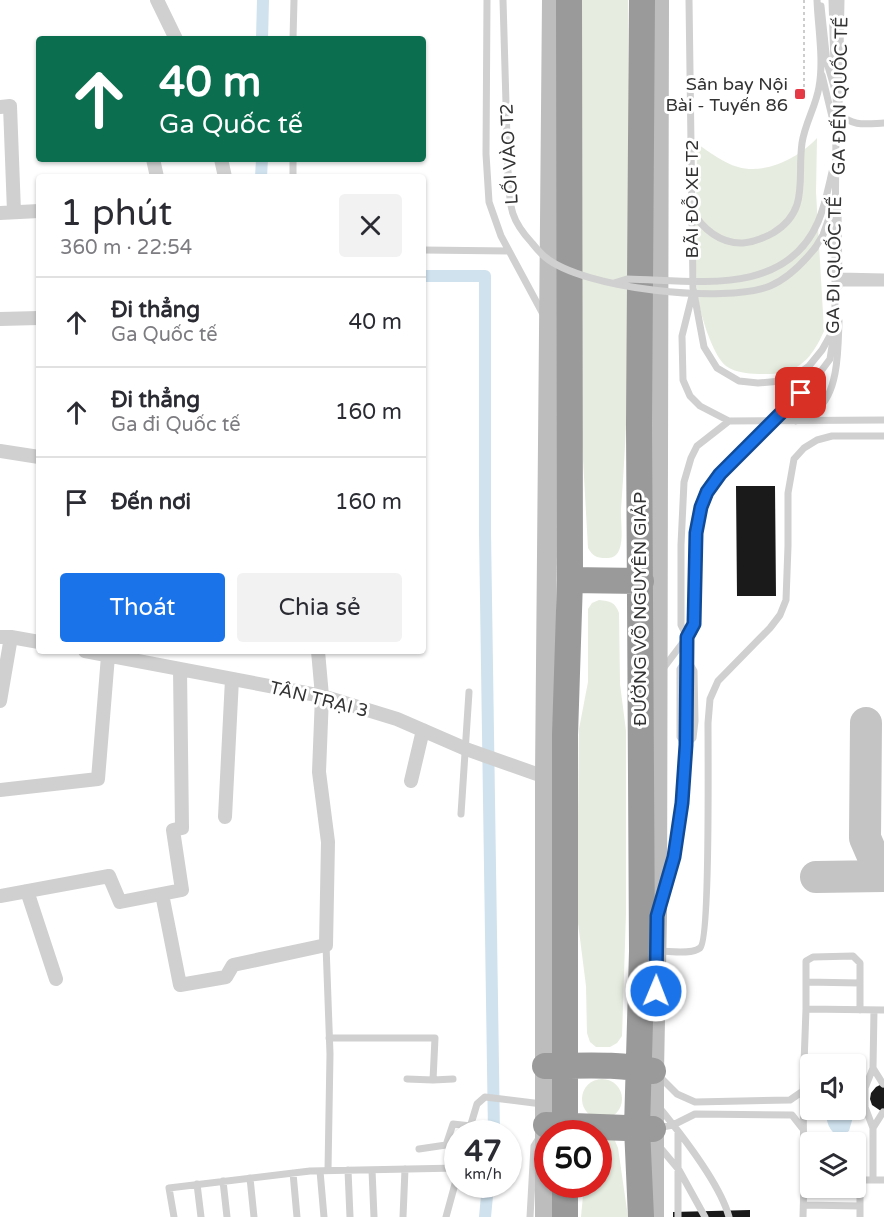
<!DOCTYPE html>
<html lang="vi">
<head>
<meta charset="utf-8">
<style>
  :root { --surface:#fff; --page:#f2f2f3; --text:#2b2b33; --muted:#7c7c81; --line:#e1e1e2; --accent:#1a73e8 }
  body { margin:0; font-family:"Varela Round",sans-serif; background:var(--page); color:var(--text); height:100vh; display:flex; flex-direction:column; font-size:22px; white-space:nowrap }
  * { box-sizing:border-box; margin:0 }
  p { font-size:20px; color:var(--muted) }
  .icon { flex:none; width:33px; height:33px; fill:none; stroke:currentColor; stroke-width:2; stroke-linecap:round; stroke-linejoin:round }
  .map { position:relative; flex:1; overflow:hidden }
  .details { position:absolute; left:36px; top:174px; width:390px; height:480px; display:flex; flex-direction:column; background:var(--surface); border-radius:6px; box-shadow:0 2px 4px #0004 }
  .details>* { flex:none }
  .guide { position:absolute; left:36px; top:36px; width:390px; height:126px; border-radius:6px; box-shadow:0 2px 4px #0004; background:#0b6e4f; color:#fff; overflow:hidden }
  .buttons { position:absolute; left:800px; top:1054px; display:grid; gap:12px }
  .buttons a { display:grid; place-items:center; width:66px; height:66px; border-radius:6px; background:var(--surface); box-shadow:0 2px 4px #0004; font-size:30px }
  .speed { position:absolute; left:444px; top:1120px; display:flex; gap:12px; font-size:30px; font-weight:700; text-align:center }
  .speed>* { display:grid; place-content:center; width:78px; height:78px; border-radius:50%; background:var(--surface); box-shadow:0 2px 4px #0004; line-height:1 }
  .speed small { font-size:15px; font-weight:400 }
  .speed .limit { border:9px solid #d22; background:#fff; color:#111 }
  .pin { position:absolute; display:grid; place-items:center; width:51px; height:51px; color:#fff; margin:-26px; border-radius:12px; box-shadow:0 3px 9px #0006 }
  .me { position:absolute; width:66px; margin:-33px; rotate:1deg; stroke-linejoin:round; filter:drop-shadow(0 0 4px #0008) }
  .turn { display:flex; align-items:center; gap:21px; height:126px; padding:0 24px; font-size:27px }
  .turn .icon { width:78px; height:78px; stroke-width:2.5 }
  .turn b { display:block; font-size:42px; line-height:51px }
  .round { display:grid; place-items:center; flex:none; width:63px; height:63px; border-radius:6px; background:var(--page) }
  .headline { display:flex; align-items:center; justify-content:space-between; height:102px; padding:0 24px }
  h1 { font-size:36px; font-weight:600; line-height:45px }
  .cta { display:flex; gap:12px; margin-top:auto; padding:12px 24px }
  .cta a { flex:1; height:69px; border-radius:6px; background:var(--accent); color:#fff; font-size:24px; font-weight:600; line-height:69px; text-align:center }
  .cta a+a { background:var(--page); color:var(--text) }
  ul { padding:0; list-style:none }
  li { display:flex; align-items:center; gap:18px; height:90px; padding:0 24px; border-top:2px solid var(--line) }
  li div { flex:1 }
  li b { display:block; font-size:22px }
  li em { font-style:normal }
  .map>svg:first-child { display:block }
  .green { fill:#e6ecdf }
  .water { fill:#cfe2ee }
  .lines { fill:none; stroke-linecap:round; stroke-linejoin:round }
  .canal { stroke:#cfe2ee; stroke-width:12 }
  .taxiway { stroke:#c4c4c4; stroke-width:32 }
  .building { fill:#1a1a1a }
  .path { stroke:#cdcdcd; stroke-width:2; stroke-dasharray:3 3; stroke-linecap:butt }
  .lane { stroke:#d0d0d0; stroke-width:7 }
  .street { stroke:#d0d0d0; stroke-width:14 }
  .secondary { stroke:#bdbdbd; stroke-width:20 }
  .highway { stroke:#9a9a9a; stroke-width:26 }
  .lane-bridge { stroke:#d0d0d0; stroke-width:7 }
  .route-casing { stroke:#114b97; stroke-width:15 }
  .route { stroke:#1a73e8; stroke-width:10 }
  .poi-dot { fill:#e63946; stroke:#fff; stroke-width:2 }
  .labels { text-anchor:middle; dominant-baseline:central; stroke-width:6; stroke-linejoin:round; paint-order:stroke }
  .poi-label { font-size:18px; fill:#333; stroke:#fff; text-anchor:end }
  .street-label { font-size:18px; fill:#333; stroke:#fff }
</style>
</head>
<body>
<div class="map">
<svg width="884" height="1217" viewBox="0 0 884 1217">
  <rect width="100%" height="100%" fill="#fff"/>
  <path class="green" d="M582 0H628C628 169 634 341 621 509 620 524 628 560 606 558 596 558 593 556 588 548L581 423Z
    M817 138 816 192 824 331C812 358 798 375 766 374 754 374 737 374 726 366 712 355 698 308 697 290 694 242 697 192 697 144 710 152 723 163 738 167 765 175 799 158 817 138Z
    M599 600C610 601 615 602 619 613L620 684 626 731V913L622 1036 617 1043 610 1047H596L590 1042 587 1033 586 986 577 915 579 729 588 682V609L592 603Z
    M582 1099a20 20 0 1 1 40 0a20 20 0 1 1-40 0Z
    M599 1135 613 1136 618 1148 628 1217H581L584 1185H598Z"/>
  <path class="water" d="M825 1110H855L849 1131 839 1137C828 1130 827 1122 825 1110Z"/>
  <g class="lines">
    <path class="canal" d="M262 39 263 0
      M261 177 262 159
      M423 276H485V532L494 1134
      M485 1217 488 1185"/>
    <path class="taxiway" d="M866 723 865 838 875 861 884 868
      M816 877 884 876"/>
  </g>
  <path class="building" d="M736 486H775L776 596H737Z
    M884 1083V1113L872 1105 870 1099 871 1093 876 1087Z
    M750 1210V1217H673V1212Z"/>
  <g class="lines">
    <path class="path" d="M804 99V0"/>
    <path class="lane" d="M487 0 486 154 489 202 501 236 543 314
      M503 0 508 173
      M689 0 693 288 704 347 717 368 739 381 758 383 781 381 795 376 809 366 822 350 835 327V255
      M832 0 834 66
      M821 6 827 63 835 90
      M293 39 294 0
      M822 75 834 125
      M839 106 841 0
      M839 113C853 127 865 124 884 123
      M293 177V159
      M692 210C702 229 721 244 743 243 754 242 764 238 773 233 810 211 797 179 802 143 805 123 816 106 819 87 824 60 818 27 817 0
      M838 210 839 286
      M815 248 823 235 834 204
      M423 250 509 251
      M840 276 884 277
      M839 283H884
      M692 296 682 336 683 380 690 396 700 406 729 421 884 420
      M796 421C803 417 810 414 817 409 839 393 838 346 839 321
      M662 670 687 637 694 624 696 533
      M686 745 693 738 695 721 694 671 687 659
      M686 745 680 737V669L687 659
      M461 814 469 692
      M664 893C689 810 687 723 687 637L681 625V545L684 482 691 458 697 446 729 421
      M326 945 330 1054 328 1170
      M659 951C670 951 691 955 700 948 710 941 708 749 708 723L710 699 718 681 770 628 780 615 786 600 788 546V493L794 459 804 448 817 440 832 436H884
      M806 982 860 983
      M806 1009V961L813 957 853 956 860 963V1010
      M329 1038H435L433 1080 453 1079
      M873 1068 883 1084
      M659 1076 677 1094 695 1102 790 1100 803 1091
      M407 1079 433 1080
      M658 1106C681 1134 720 1183 729 1217
      M657 1128 673 1125 695 1114 792 1115 803 1129
      M873 1128 883 1112
      M468 1134 477 1104 485 1097 542 1104
      M658 1145 679 1170 705 1217
      M419 1149 446 1145 453 1124 471 1126
      M348 1170 350 1217
      M372 1170 374 1217
      M320 1171 324 1217
      M293 1173 297 1217
      M250 1178 254 1217
      M810 1179H804L803 1091 806 1009 884 1010
      M855 1180H884
      M860 1180V1217
      M873 1180V1128L865 1107V1088L873 1068 874 1010
      M223 1181 227 1217
      M197 1184 201 1217
      M804 1205 860 1206
      M174 1217 169 1188 310 1171 458 1168
      M403 1217 405 1169
      M446 1217 458 1173
      M530 1217 534 1146 539 1138
      M678 1217V1133
      M803 1217 804 1179"/>
    <path class="street" d="M157 0 176 39
      M0 107 10 106 14 212
      M153 159 157 177
      M221 159 225 177
      M0 213 39 211
      M0 319 39 318
      M0 451 39 457
      M0 637H11L39 642
      M85 651 322 696 397 719 466 749 545 777
      M0 701 11 637
      M411 781 423 730
      M0 790 98 779 108 656
      M225 817 232 679
      M27 891 56 979
      M162 894 180 985 226 977 233 965 326 945 328 842 319 772 322 696 318 651
      M0 896 109 876 120 902 182 890 173 830 182 828 180 669"/>
    <path class="secondary" d="M545 1217V777L552 0
      M654 1217V1071L657 916 659 0"/>
    <path class="highway" d="M570 580 641 581
      M545 1066C581 1066 618 1063 653 1071
      M546 1125 653 1129
      M565 1134V735L570 580 569 0
      M565 1185V1217
      M641 1217 637 1128 642 951 639 425 642 0"/>
    <path class="lane-bridge" d="M508 173C510 206 509 218 532 243 536 248 540 253 545 257 583 289 725 304 770 286 789 278 803 263 815 248
      M835 255 837 0
      M614 283 627 279C694 280 785 298 818 222 826 204 829 183 834 164
      M696 533 701 507 707 492 720 474 813 382 830 359 835 327"/>
  </g>
  <g class="lines">
    <g class="route-casing">
      <path id="route" d="M656 991 657 916 674 857 682 803 686 745 687 637 694 624 696 533 701 507 707 492 720 474 801 393"/>
    </g>
    <use href="#route" class="route"/>
  </g>
  <rect class="poi-dot" x="794" y="88" width="12" height="12" rx="3"/>
  <g class="labels">
    <g class="poi-label">
      <text x="788" y="84">Sân bay Nội<tspan x="788" dy="21">Bài - Tuyến 86</tspan></text>
    </g>
    <g class="street-label">
      <text transform="translate(840 96) rotate(-89)">GA ĐẾN QUỐC TẾ</text>
      <text transform="translate(509 154) rotate(-93)">LỐI VÀO T2</text>
      <text transform="translate(692 199) rotate(-90)">BÃI ĐỖ XE T2</text>
      <text transform="translate(834 265) rotate(-89)">GA ĐI QUỐC TẾ</text>
      <text transform="translate(640 609) rotate(-90)">ĐƯỜNG VÕ NGUYÊN GIÁP</text>
      <text transform="translate(319 699) rotate(14)">TÂN TRẠI 3</text>
    </g>
  </g>
</svg>
<div class="buttons">
<a><svg class="icon" aria-label="sound" viewBox="0 0 24 24"><path d="M4 9h4l5-4v14l-5-4H4zM17 9q2 3 0 6"/></svg></a>
<a><svg class="icon" aria-label="layers" viewBox="0 0 24 24"><path d="M12 4l9 5-9 5-9-5zM3 14l9 5 9-5"/></svg></a>
</div>
<div class="speed"><div>47<small>km/h</small></div><div class="limit">50</div></div>
<div class="pin" style="left:801px;top:393px;background:#d93025"><svg class="icon" aria-label="arrive" viewBox="0 0 24 24"><path d="M6 21V4h12l-3 4 3 4H6"/></svg></div>
<svg class="me" style="left:656px;top:991px" viewBox="-20 -20 40 40"><circle r="17" fill="#1a73e8" stroke="#fff" stroke-width="3"/><path d="M0-11L8 9 0 5-8 9z" fill="#fff"/></svg>
<div class="guide">
<div class="turn"><svg class="icon" aria-label="ahead" viewBox="0 0 24 24"><path d="M12 20V5M6 11l6-6 6 6"/></svg><div><b>40 m</b>Ga Quốc tế</div></div>
</div>
<section class="details">
<div class="headline"><div><h1>1 phút</h1><p>360 m · 22:54</p></div><a class="round"><svg class="icon" aria-label="close" viewBox="0 0 24 24"><path d="M6 6l12 12M18 6L6 18"/></svg></a></div>
<ul>
<li><svg class="icon" aria-label="ahead" viewBox="0 0 24 24"><path d="M12 20V5M6 11l6-6 6 6"/></svg><div><b>Đi thẳng</b><p>Ga Quốc tế</p></div><em>40 m</em></li>
<li><svg class="icon" aria-label="ahead" viewBox="0 0 24 24"><path d="M12 20V5M6 11l6-6 6 6"/></svg><div><b>Đi thẳng</b><p>Ga đi Quốc tế</p></div><em>160 m</em></li>
<li><svg class="icon" aria-label="arrive" viewBox="0 0 24 24"><path d="M6 21V4h12l-3 4 3 4H6"/></svg><div><b>Đến nơi</b></div><em>160 m</em></li>
</ul>
<div class="cta"><a>Thoát</a><a>Chia sẻ</a></div>
</section>
</div>
</body>
</html>
